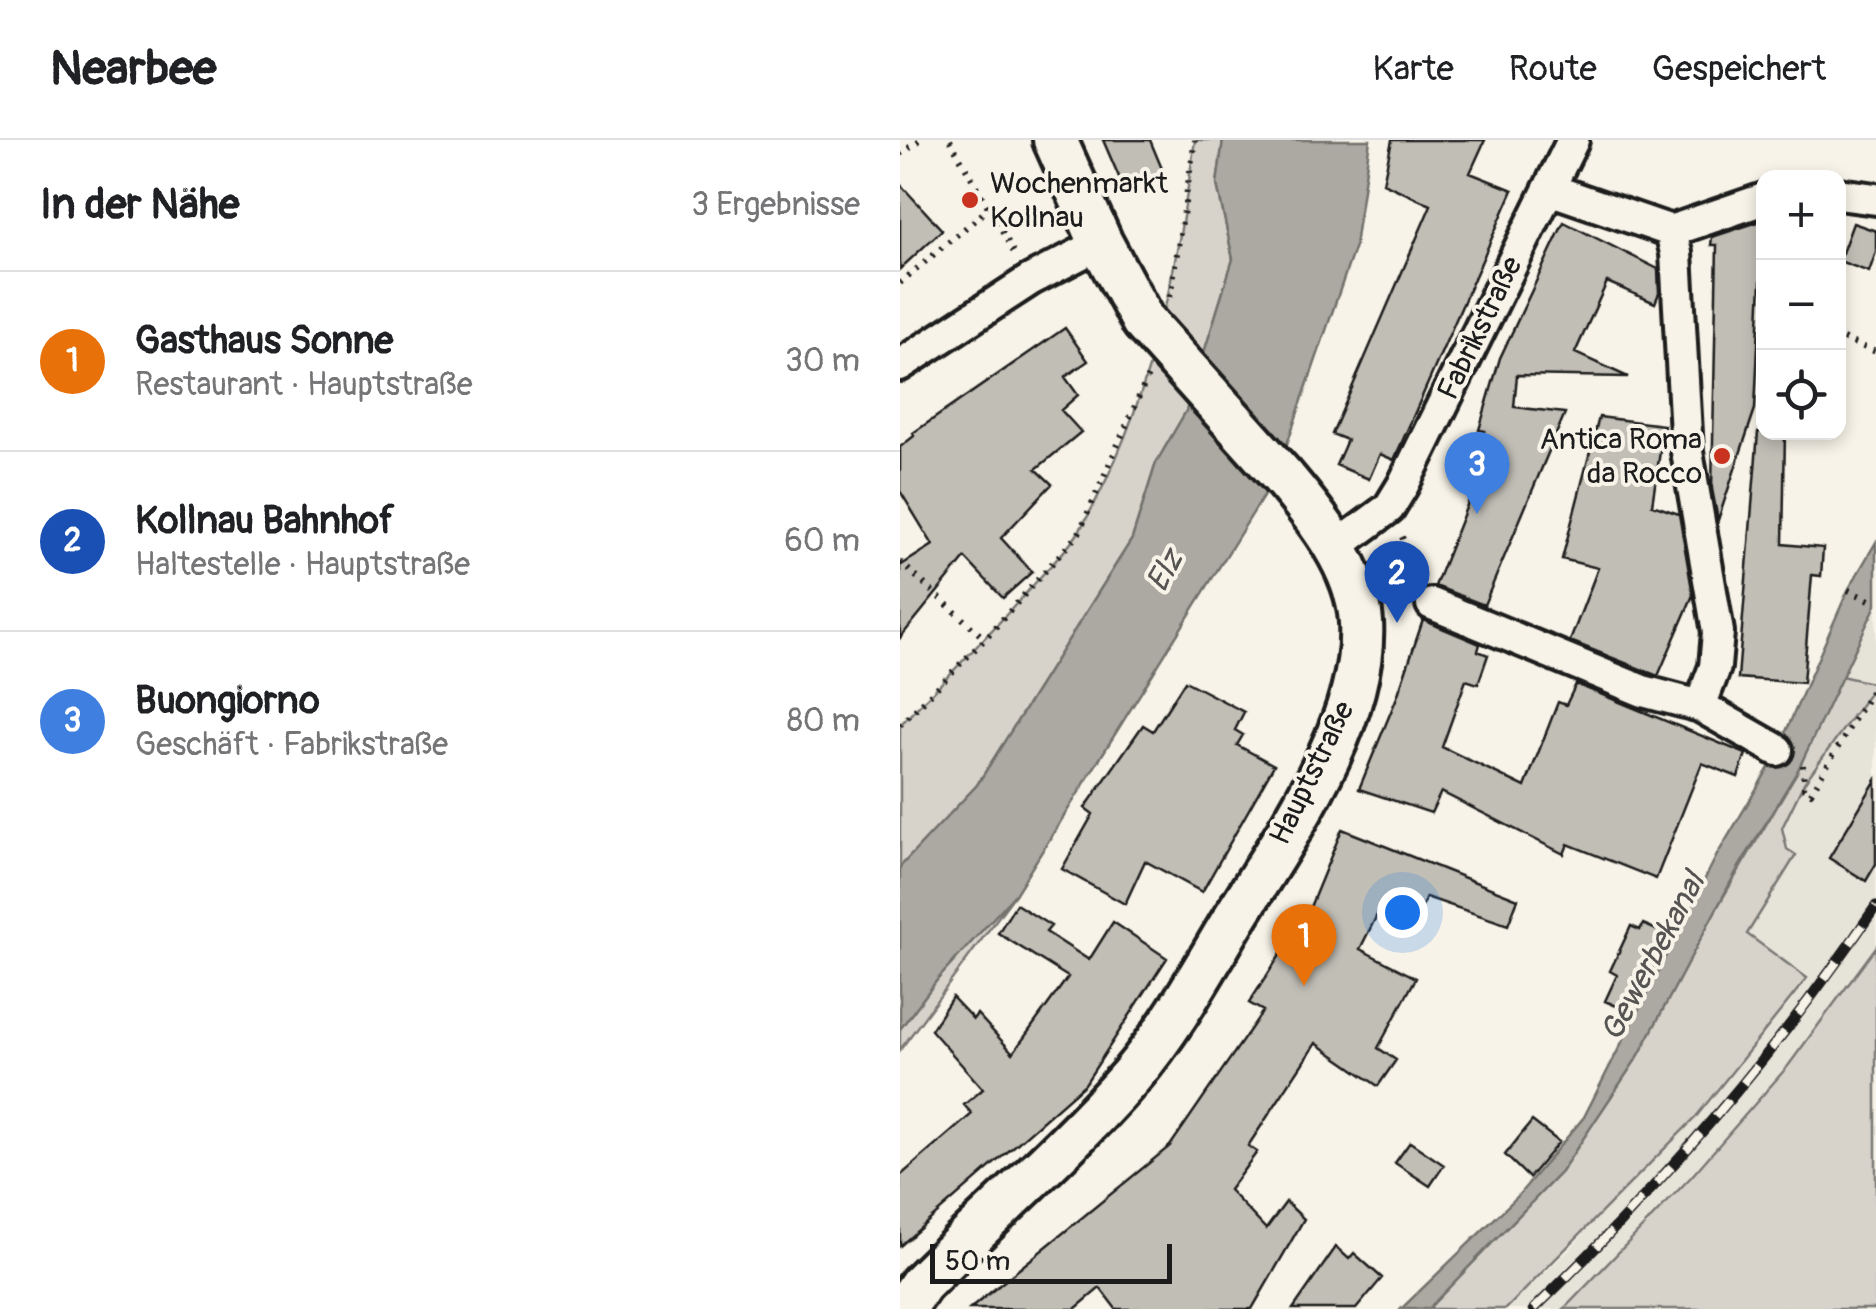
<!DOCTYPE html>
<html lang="de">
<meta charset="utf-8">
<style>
body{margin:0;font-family:Pangolin,sans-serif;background:#f2f2f2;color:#202124}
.controls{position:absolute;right:30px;top:30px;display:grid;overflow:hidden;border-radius:20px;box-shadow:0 5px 15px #0003}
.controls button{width:90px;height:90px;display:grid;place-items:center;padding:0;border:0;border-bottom:2px solid #e0e0e0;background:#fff;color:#202124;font:50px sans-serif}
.scale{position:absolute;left:30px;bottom:25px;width:242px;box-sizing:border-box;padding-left:10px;border:5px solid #1c1c1c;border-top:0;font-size:28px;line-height:35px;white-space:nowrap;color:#1c1c1c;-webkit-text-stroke:8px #f7f3e8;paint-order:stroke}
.you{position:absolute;left:502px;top:772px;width:35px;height:35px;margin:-25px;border:8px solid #fff;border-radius:50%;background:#1a73e8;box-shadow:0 0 0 15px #1a73e833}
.badge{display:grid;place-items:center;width:65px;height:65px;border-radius:50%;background:#c8321e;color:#fff;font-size:32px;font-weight:700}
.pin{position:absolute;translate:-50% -82px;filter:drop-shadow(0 2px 5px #0008)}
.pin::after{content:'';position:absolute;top:52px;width:35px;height:30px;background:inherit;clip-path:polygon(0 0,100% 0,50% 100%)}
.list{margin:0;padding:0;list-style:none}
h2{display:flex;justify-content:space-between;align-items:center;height:130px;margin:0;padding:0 40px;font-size:42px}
h2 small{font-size:32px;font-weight:400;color:#757577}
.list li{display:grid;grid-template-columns:65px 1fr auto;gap:30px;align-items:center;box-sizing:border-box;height:180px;padding:0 40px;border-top:2px solid #e0e0e0}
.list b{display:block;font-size:38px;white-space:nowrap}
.list p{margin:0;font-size:32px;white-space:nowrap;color:#757577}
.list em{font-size:32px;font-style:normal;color:#757577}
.icon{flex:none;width:55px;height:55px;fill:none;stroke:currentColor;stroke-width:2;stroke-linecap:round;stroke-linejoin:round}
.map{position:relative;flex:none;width:976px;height:1169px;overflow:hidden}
header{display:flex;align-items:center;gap:60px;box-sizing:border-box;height:140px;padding:0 50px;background:#fff;border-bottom:2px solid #e0e0e0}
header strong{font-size:48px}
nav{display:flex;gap:55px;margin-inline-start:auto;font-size:35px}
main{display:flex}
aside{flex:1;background:#fff}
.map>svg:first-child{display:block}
.built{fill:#e6e3d9}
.green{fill:#d7d3cb;stroke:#7a7874;stroke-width:2.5}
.water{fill:#aca9a2;stroke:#72716c;stroke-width:2.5}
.building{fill:#c0beb5;stroke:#1c1c1c;stroke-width:2.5}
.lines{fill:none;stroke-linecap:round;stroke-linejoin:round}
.street-casing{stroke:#1c1c1c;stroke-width:38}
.secondary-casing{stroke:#1c1c1c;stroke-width:50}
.path{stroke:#1c1c1c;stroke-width:6;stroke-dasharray:2.5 8;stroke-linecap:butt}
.street{stroke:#f7f3e8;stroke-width:30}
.secondary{stroke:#f7f3e8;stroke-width:42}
.rail-casing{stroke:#1c1c1c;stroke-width:11}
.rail{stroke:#f7f3e8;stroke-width:8;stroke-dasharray:22;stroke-linecap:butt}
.secondary-bridge-casing{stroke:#1c1c1c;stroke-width:50;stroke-linecap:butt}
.secondary-bridge{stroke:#f7f3e8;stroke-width:42}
.poi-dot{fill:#c8321e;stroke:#f7f3e8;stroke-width:4}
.labels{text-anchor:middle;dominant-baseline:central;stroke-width:8;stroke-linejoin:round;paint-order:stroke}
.poi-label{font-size:30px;fill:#1c1c1c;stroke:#f7f3e8;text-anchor:start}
.street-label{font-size:30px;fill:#1c1c1c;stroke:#f7f3e8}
.water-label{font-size:32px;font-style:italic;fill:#565452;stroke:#f7f3e8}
</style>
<header>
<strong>Nearbee</strong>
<nav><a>Karte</a><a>Route</a><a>Gespeichert</a></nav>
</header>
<main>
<aside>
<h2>In der Nähe<small>3 Ergebnisse</small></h2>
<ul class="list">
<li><span class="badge" style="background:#e8710a">1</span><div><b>Gasthaus Sonne</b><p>Restaurant · Hauptstraße</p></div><em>30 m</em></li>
<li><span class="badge" style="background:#1a4fb4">2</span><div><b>Kollnau Bahnhof</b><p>Haltestelle · Hauptstraße</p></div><em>60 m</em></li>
<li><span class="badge" style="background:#3f7fe0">3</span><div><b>Buongiorno</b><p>Geschäft · Fabrikstraße</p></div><em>80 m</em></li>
</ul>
</aside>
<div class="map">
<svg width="976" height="1169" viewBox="0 0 976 1169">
<rect width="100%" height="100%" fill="#f7f3e8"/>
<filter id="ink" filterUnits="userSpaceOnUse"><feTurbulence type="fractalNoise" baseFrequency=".01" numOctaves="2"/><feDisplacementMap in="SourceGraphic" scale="20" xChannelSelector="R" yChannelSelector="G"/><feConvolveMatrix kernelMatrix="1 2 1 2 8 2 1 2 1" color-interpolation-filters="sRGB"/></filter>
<g filter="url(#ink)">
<!-- built -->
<path class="built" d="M976,465v342l-88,119 -97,111 -121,127 -6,5h-58l63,-59 237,-272 -59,-44 48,-79 -12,-16 -1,-11 22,-45 71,-99 -34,-8z"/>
<!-- green -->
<path class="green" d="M295,0h28l-6,44 16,75 -47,152 -30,52 -24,76 -155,246 -77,82v-142c47,-47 92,-94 136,-143 14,-17 33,-33 44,-52 70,-121 96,-254 115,-390z
M941,536l35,8 -72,99 -22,45 5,21 9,6 -49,79 60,44 -112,140 -189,191h-78l133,-137 236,-400z
M116,753l-116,157v-21l37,-49z
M976,807v362h-312l127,-132 97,-111z"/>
<!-- water -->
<path class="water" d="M323,0h147l-15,106 -79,230 -260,417 -79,87 -37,49v-162l77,-82 155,-246 24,-76 30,-52 47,-152 -16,-75z
M976,402v63l-79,167 -61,100 -97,183 -78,117 -133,137h-27l116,-112 67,-80 133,-262 56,-94 75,-171z"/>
<!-- building -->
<path class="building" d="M203,0h47l15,36 -39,17z
M492,0h93l-15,33 43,17 -119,270 -14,-6 -11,25 -33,-14 11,-25 -15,-6 99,-229 -48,-22z
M0,44l42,46 -42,39z
M864,80l-9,189 -37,111 -6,-31 5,-244h-6l1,-8z
M664,82l94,47 1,24 -4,10 -48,-21 -32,71 53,24 -111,-2 -3,32 51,6 -81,192 -49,-19 40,-101 -9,-3 19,-51 -6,-1 21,-72z
M953,83l23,8v21l-7,20 -30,-11z
M165,188l23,33 -23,16 13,18 -17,15 20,22 -45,37 16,15 -51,54 31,34 -29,26 -38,-40 -65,80v-72l33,-21 -33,-54v-44l14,-11 -1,-3z
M699,277l65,8 -12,80 27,9 14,81 -35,81 -88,-35 28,-73 -36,-9z
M858,292h27l-2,112 40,4 -2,28 -9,-1 -9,108 -65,-5z
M523,480l57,24 -2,7 10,4 -10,29 -12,-4 -24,67 83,40 33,-85 8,3 10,-21 170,70 -8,23 -36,-14 -46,116 -88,-35 -4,10 -123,-62 -10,21 -72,-24 38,-92z
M285,541l59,31 -9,18 8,5 -6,10 37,20 -72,127 -57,-31 -20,43 -63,-35 31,-55 -8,-6 58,-83 10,6z
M976,640v84l-10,17 -37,-23z
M442,689l176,70 -10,26 -82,-28 -9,23 -35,-15 -22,44 56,29 -38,70 18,12 -18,26 -62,-43 -68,103 9,6 -28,38 37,39 20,-27 18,17 -52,90h-136l-16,-21 -25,21h-105l200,-163 93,-135 -14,-8 59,-91z
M116,764l35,22 -5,6 43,28 24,-38 54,36 -82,126 -185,162v-70l72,-62 -8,-9 19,-16 -52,-59 21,-33 21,22 4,-5 36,39 55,-76 -70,-44z
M743,784l25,11 -35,78 -28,-12 12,-26 -7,-4 21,-45 9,4z
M632,981l27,21 -30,36 -24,-23z
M510,1002l34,23 -14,21 -35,-23z
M436,1107l13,12 5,-6 28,25 -26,31h-63z"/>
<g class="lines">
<!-- street casing -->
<g class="street-casing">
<path id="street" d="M649,49l122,42 93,-32
M938,54l38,5
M771,91l5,22 11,199 31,180 -3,35 -15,39
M0,225l130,-85 71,-37
M435,408l54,-40 14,-23 170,-345
M532,464l211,87 57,15 77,44"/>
</g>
<!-- secondary casing -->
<g class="secondary-casing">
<path id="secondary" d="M155,0l46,103 42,78
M4,1169l17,-25c69,-69 145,-134 210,-208 39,-46 69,-100 100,-152 51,-84 136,-200 130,-302 -4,-55 -44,-105 -78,-145"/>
</g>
<!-- path -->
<path class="path" d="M50,0l66,116
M0,14l20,-14
M0,143l89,-75
M270,157l25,-157
M943,199l33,13
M502,397l19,43
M0,422l85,77
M948,450l28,13
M0,585l85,-86 94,-106 69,-157
M903,625l1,23 7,5 65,-110"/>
<!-- street -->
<use href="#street" class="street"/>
<!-- secondary -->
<use href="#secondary" class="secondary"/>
<!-- rail casing -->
<g class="rail-casing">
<path id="rail" d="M634,1169c127,-123 243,-257 342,-403"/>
</g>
<!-- rail -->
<use href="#rail" class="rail"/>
<!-- secondary-bridge casing -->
<g class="secondary-bridge-casing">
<path id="secondary-bridge" d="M243,181l140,156"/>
</g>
<!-- secondary-bridge -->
<use href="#secondary-bridge" class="secondary-bridge"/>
</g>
</g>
<!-- markers -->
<g class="poi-dot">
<circle cx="70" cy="60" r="10"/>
<circle cx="822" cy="316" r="10"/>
</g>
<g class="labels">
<!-- poi labels -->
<g class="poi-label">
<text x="90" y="43">Wochenmarkt<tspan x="90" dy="34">Kollnau</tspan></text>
<text x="802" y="299" text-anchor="end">Antica Roma<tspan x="802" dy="34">da Rocco</tspan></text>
</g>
<!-- street labels -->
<g class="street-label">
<text transform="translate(580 188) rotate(-64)">Fabrikstraße</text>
<text transform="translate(412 633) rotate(-64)">Hauptstraße</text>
</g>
<!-- water labels -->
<g class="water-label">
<text transform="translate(265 431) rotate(-61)">Elz</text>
<text transform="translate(753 817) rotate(-62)">Gewerbekanal</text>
</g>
</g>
</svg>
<div class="controls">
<button>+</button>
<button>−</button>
<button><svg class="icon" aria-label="locate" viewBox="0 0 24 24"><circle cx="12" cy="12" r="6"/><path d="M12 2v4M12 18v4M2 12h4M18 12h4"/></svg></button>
</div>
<div class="scale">50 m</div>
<div class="you"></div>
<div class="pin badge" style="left:404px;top:846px;background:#e8710a">1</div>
<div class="pin badge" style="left:497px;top:483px;background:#1a4fb4">2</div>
<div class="pin badge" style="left:577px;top:374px;background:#3f7fe0">3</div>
</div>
</main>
